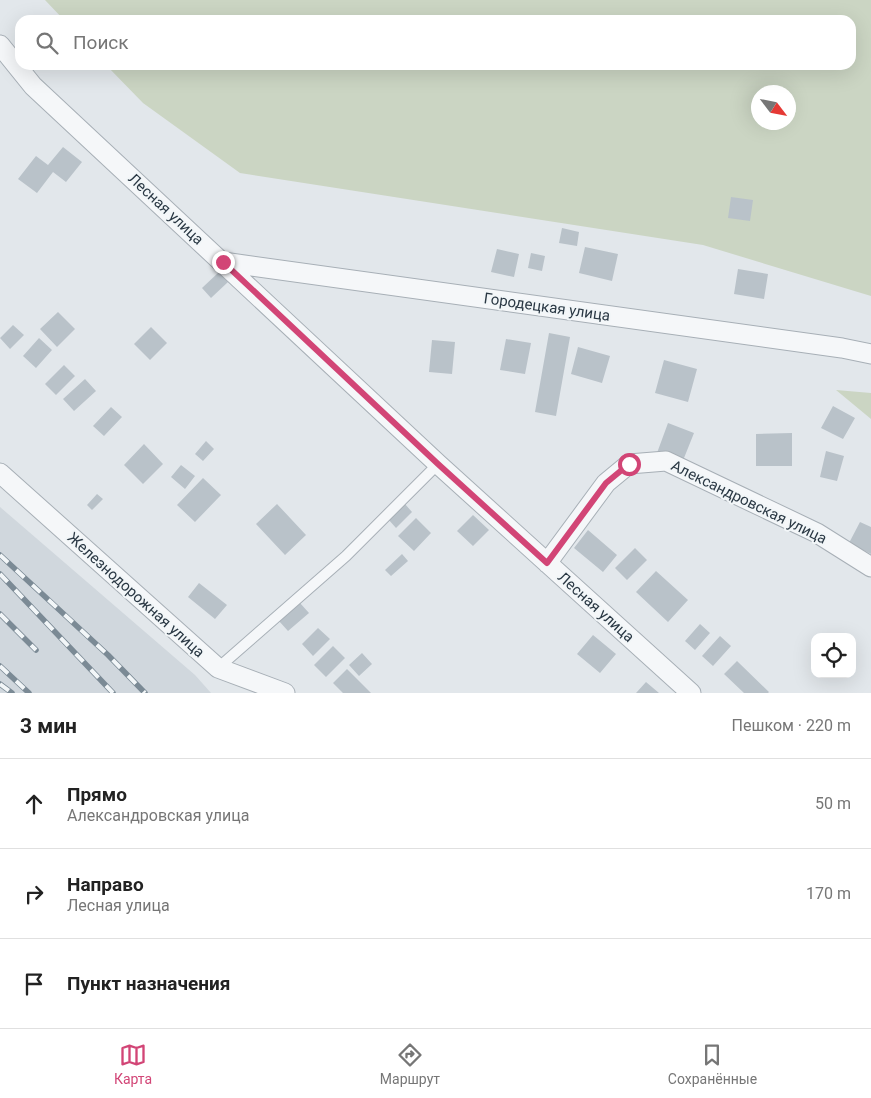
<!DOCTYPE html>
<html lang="ru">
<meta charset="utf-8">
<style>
body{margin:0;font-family:Roboto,sans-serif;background:#f6f6f6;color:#222}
.controls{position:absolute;right:15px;bottom:15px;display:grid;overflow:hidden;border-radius:10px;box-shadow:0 5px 20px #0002}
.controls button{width:45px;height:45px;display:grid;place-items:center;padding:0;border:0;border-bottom:1px solid #e0e0e0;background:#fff;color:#222;font:25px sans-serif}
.compass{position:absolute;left:751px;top:85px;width:45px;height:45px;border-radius:50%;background:#fff;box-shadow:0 5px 20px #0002;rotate:122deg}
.stop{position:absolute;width:15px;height:15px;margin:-11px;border:4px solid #d24576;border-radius:50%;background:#fff}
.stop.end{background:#d24576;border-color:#fff;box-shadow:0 1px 5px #0008}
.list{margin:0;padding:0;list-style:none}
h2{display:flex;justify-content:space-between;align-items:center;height:65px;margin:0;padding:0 20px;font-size:21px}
h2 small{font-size:16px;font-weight:400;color:#767676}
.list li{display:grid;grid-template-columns:32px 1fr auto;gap:15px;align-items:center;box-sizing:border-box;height:90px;padding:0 20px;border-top:1px solid #e0e0e0}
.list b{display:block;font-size:19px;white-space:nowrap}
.list p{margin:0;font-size:16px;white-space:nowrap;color:#767676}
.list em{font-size:16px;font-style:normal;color:#767676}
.icon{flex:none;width:28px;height:28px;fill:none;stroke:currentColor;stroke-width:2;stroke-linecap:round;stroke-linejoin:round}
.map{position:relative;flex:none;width:871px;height:693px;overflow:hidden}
.search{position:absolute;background:#fff;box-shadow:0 5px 20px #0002;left:15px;right:15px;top:15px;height:55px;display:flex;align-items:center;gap:12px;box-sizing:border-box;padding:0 18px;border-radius:15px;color:#767676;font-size:19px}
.sheet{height:335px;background:#fff}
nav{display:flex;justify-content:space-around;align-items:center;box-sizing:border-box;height:70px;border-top:1px solid #e0e0e0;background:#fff;font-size:14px;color:#767676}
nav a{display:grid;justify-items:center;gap:2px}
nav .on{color:#d24576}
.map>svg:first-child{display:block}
.built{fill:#d0d7dd}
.green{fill:#cbd5c3;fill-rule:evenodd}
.building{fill:#b9c2c9}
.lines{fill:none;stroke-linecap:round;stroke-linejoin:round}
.lane-casing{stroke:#a7afb6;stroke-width:12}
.street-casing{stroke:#a7afb6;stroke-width:21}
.lane{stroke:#f5f7f9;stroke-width:10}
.street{stroke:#f5f7f9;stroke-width:19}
.rail-casing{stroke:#7b8a95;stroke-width:5.5}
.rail{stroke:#f2f6f8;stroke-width:4;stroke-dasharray:11;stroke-linecap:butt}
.route{stroke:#d24576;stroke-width:6}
.labels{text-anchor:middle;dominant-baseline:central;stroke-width:4;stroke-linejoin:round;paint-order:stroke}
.street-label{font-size:15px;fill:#2a3844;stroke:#f2f6f8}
</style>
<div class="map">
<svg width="871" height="693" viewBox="0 0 871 693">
<rect width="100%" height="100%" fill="#e2e7eb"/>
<!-- built -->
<path class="built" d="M0,507l195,168 16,18h-211z"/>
<!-- green -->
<path class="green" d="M45,0h826v296l-168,-51 -463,-72 -97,-70 -37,-38h745v-45h-787zM758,92h30v30h-30z
M836,390l35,3v26z"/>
<!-- building -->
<path class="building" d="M63,147l19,15 -16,20 -13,-10 -16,21 -19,-14 18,-23 12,9z
M731,197l22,3 -3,21 -22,-3z
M562,228l17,4 -2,14 -18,-3z
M585,247l33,7 -6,27 -33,-8z
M497,249l22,5 -5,23 -23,-5z
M531,253l14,3 -3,15 -14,-3z
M738,269l30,5 -4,25 -30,-5z
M219,272l9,10 -17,16 -9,-10z
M58,312l17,17 -18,18 -17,-18z
M13,325l11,10 -14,14 -10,-11z
M151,327l16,16 -17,17 -16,-16z
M549,333l21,4 -14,79 -21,-4z
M39,338l13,12 -16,18 -13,-12z
M506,339l25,4 -6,31 -25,-4z
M432,340l23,2 -3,32 -23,-2z
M578,347l32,9 -8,27 -31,-9z
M664,360l33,9 -9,33 -33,-9z
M64,365l11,11 -19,19 -11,-11z
M85,379l11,12 -22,20 -11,-12z
M833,406l22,12 -12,21 -22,-11z
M111,407l11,10 -18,19 -11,-10z
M668,423l26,10 -12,30 -25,-10z
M792,433v33h-36v-32z
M206,441l8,8 -11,12 -8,-7z
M144,444l19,20 -20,20 -19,-19z
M826,451l18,5 -7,25 -17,-4z
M181,465l14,11 -10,13 -14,-12z
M203,478l18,17 -26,27 -18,-17z
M97,494l6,5 -11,11 -5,-5z
M277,504l29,31 -21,20 -29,-31z
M405,504l7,8 -16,16 -8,-9z
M473,515l16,15 -16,16 -16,-15z
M416,518l15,15 -17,18 -16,-15z
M860,522l11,5v27l-22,-11z
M588,530l29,25 -14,17 -29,-24z
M635,548l12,12 -20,20 -12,-12z
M402,554l6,7 -17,15 -6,-6z
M656,571l32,29 -20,22 -32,-30z
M199,583l28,22 -12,14 -27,-22z
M300,603l9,10 -21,18 -9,-10z
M700,624l10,9 -15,17 -10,-9z
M318,628l12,11 -17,17 -11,-12z
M593,635l23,19 -16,19 -23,-19z
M720,636l11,10 -18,20 -11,-10z
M333,646l12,12 -19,19 -12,-12z
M362,653l10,11 -13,12 -10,-11z
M737,661l32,31 -1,1h-24l-20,-19z
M347,669l24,24h-28l-10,-10z
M646,682l13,11h-23z"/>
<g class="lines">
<!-- lane casing -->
<g class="lane-casing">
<path id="lane" d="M218,668l128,-112 92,-92"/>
</g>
<!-- street casing -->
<g class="street-casing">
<path id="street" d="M0,45l33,41 405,378 253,229
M223,262l619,86 29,6
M0,473l218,195 67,25
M547,563l59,-80 23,-19 37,-3 151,72 54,34"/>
</g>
<!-- lane -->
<use href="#lane" class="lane"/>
<!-- street -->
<use href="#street" class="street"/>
<!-- rail casing -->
<g class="rail-casing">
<path id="rail" d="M0,555l108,100 37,38
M0,574l113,119
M0,614l36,36
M0,666l29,27
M0,684l12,9"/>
</g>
<!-- rail -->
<use href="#rail" class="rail"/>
</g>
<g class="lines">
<!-- route -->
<path class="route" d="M223,262l215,202 109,99 59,-80 23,-19"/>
</g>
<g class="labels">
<!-- street labels -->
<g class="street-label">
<text transform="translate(166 209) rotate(43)">Лесная улица</text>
<text transform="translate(547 307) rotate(8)">Городецкая улица</text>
<text transform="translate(749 502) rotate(26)">Александровская улица</text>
<text transform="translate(136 595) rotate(42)">Железнодорожная улица</text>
<text transform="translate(596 607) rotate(42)">Лесная улица</text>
</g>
</g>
</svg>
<div class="controls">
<button><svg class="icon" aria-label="locate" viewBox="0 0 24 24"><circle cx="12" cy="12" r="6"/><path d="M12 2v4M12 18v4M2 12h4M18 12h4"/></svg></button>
</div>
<svg class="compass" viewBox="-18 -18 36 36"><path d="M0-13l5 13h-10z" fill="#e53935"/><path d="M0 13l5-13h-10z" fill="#767676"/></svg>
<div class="stop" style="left:629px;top:464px"></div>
<div class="stop end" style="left:223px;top:262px"></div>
<div class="search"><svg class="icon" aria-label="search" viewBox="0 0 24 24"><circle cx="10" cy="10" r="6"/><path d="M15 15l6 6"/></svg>Поиск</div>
</div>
<section class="sheet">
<h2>3 мин<small>Пешком · 220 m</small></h2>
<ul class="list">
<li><svg class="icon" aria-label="ahead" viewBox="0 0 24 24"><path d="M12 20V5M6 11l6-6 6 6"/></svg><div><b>Прямо</b><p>Александровская улица</p></div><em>50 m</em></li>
<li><svg class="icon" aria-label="right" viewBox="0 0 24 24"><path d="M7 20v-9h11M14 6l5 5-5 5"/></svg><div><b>Направо</b><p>Лесная улица</p></div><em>170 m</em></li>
<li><svg class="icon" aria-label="arrive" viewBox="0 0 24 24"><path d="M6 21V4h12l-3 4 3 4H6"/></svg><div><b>Пункт назначения</b></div></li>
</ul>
</section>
<nav>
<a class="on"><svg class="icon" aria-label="map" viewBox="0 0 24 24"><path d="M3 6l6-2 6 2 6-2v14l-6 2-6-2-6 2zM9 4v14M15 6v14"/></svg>Карта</a>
<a><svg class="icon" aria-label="directions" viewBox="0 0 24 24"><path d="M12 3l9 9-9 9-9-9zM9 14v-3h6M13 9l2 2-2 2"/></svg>Маршрут</a>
<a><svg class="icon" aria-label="saved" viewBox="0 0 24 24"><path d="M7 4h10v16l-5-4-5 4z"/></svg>Сохранённые</a>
</nav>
